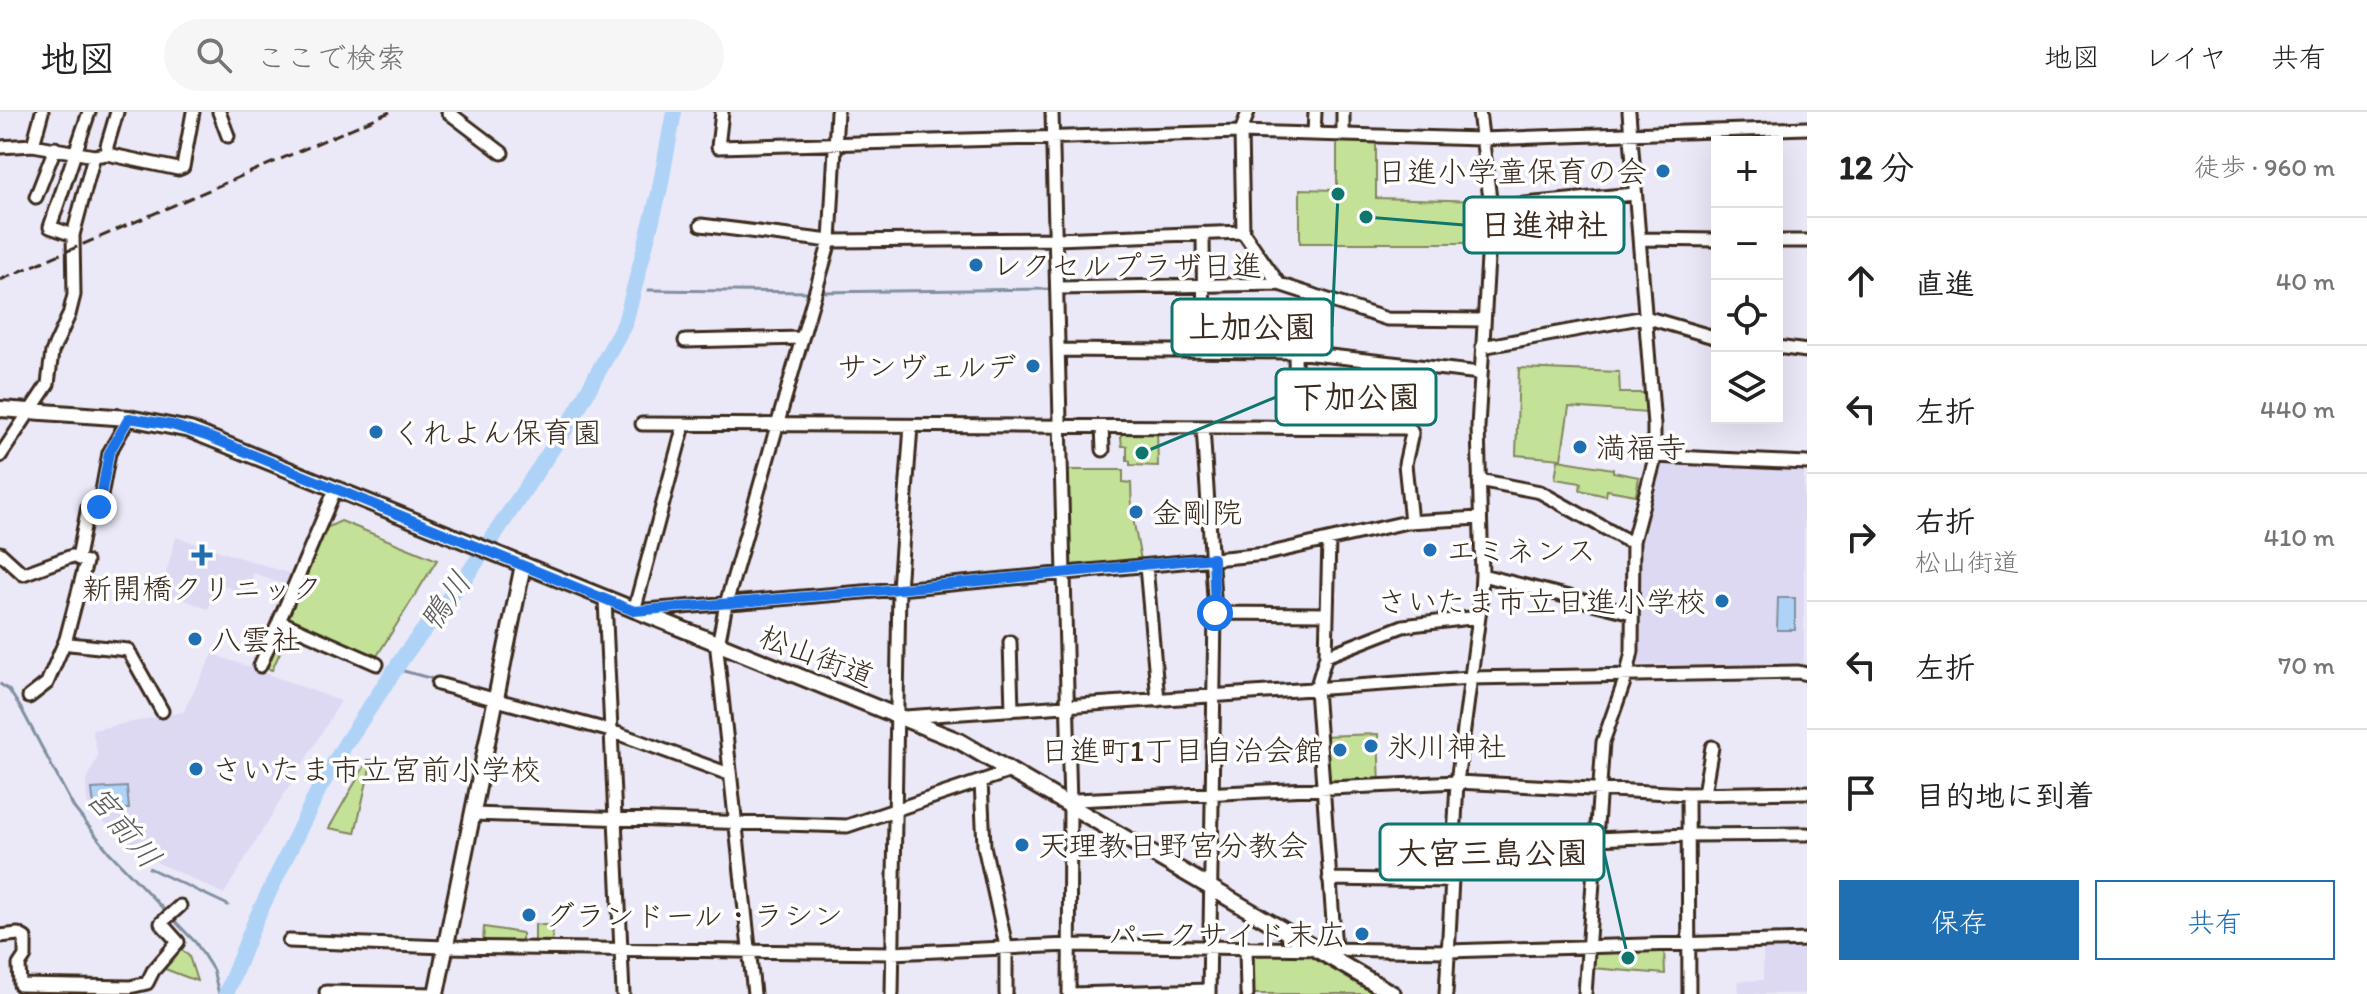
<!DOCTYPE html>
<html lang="ja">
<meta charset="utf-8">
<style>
body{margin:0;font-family:Itim,"Klee One",sans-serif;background:#f6f6f6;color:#222}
.controls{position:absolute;right:24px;top:24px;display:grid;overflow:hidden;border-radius:0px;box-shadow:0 8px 32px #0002}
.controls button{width:72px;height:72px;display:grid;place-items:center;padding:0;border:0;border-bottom:2px solid #e0e0e0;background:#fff;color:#222;font:40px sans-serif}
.stop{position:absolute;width:24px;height:24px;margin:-18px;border:6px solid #1a73e8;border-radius:50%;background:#fff}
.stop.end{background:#1a73e8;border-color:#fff;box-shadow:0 2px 8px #0008}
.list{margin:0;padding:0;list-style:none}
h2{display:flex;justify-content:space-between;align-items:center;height:104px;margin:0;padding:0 32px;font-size:34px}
h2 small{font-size:26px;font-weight:400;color:#767676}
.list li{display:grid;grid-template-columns:52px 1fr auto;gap:24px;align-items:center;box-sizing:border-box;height:128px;padding:0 32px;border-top:2px solid #e0e0e0}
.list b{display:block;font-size:30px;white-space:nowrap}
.list p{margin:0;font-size:26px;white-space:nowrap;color:#767676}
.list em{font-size:26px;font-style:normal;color:#767676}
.actions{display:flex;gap:16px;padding:24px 32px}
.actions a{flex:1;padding:18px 0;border:2px solid #1f6fb2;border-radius:0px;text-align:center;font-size:28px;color:#1f6fb2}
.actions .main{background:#1f6fb2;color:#fff}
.icon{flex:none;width:44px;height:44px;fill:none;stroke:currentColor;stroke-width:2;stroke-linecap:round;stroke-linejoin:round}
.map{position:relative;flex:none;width:1807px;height:882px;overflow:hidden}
header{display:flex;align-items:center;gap:48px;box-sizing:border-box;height:112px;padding:0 40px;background:#fff;border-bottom:2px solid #e0e0e0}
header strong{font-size:38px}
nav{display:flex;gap:44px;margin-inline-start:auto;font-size:28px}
.search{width:560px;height:72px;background:#f6f6f6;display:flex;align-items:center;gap:20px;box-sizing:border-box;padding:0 28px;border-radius:44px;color:#767676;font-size:30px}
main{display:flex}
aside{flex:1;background:#fff}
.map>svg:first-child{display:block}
.built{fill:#ddd9f3}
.green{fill:#c4e198;stroke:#80865b;stroke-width:2}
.water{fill:#afd3f7;stroke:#818fa0;stroke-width:2}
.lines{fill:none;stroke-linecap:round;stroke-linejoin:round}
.stream{stroke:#818fa0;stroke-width:3}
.river{stroke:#afd3f7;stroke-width:16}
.street-casing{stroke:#3b2a1e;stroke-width:17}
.secondary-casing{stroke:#3b2a1e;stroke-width:20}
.street{stroke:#fff;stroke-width:11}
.secondary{stroke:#fff;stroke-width:14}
.rail{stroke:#3b2a1e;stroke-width:3;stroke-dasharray:12 6;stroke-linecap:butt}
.route{stroke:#1a73e8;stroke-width:10}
.poi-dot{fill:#1f6fb2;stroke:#fff;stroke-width:3}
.labels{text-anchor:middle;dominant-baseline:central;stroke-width:7;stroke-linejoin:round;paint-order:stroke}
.poi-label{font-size:30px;fill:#3b2a1e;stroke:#fff;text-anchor:start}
.street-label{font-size:30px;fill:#3b2a1e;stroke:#fff}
.water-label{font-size:32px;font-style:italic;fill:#5e5d5f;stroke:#fff}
.leader{fill:none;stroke:#0f766e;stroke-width:3}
.callout-dot{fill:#0f766e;stroke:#fff;stroke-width:3}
.callout{fill:#fff;stroke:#0f766e;stroke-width:3}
.callout-label{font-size:32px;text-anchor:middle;font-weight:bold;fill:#3b2a1e}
</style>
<header>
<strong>地図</strong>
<div class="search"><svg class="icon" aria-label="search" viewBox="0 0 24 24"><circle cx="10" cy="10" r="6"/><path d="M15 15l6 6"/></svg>ここで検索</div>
<nav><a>地図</a><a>レイヤ</a><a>共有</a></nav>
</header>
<main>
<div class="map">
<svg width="1807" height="882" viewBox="0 0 1807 882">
<rect width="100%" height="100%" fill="#ebe9f8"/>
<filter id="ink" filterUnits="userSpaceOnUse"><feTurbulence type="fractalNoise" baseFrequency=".0125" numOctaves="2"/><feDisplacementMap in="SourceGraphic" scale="16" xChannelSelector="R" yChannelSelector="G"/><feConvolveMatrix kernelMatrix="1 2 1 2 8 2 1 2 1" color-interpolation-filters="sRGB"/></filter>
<g filter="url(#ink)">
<!-- built -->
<path class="built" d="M1662,347l140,7 2,2v196l-167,1 4,-16v-111z
M176,425l119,38 -5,13 -36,-15 -8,22 -28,-12 -10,26 -47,-18z
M213,542l128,47 -117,193 -72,-34 -36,-25 -29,-32 -1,-21 12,-26 -6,-26 91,-18z
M1807,830v52h-68l-1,-13 25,-1v-36z"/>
<!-- green -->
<path class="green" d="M1337,27h39v59l107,3 -1,42h-182v-54l37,1z
M1519,256l100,4 1,21h26l1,20 -78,-6 -8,52 -45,-4z
M1120,317h37l1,37 -28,-1v-4l-3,-1v-14h-5z
M1558,348l55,9v3l26,5 -3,18 -29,-5 -1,6 -26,-6 1,-7 -26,-4z
M1067,358h56v12l8,1 1,30 9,47 -71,5z
M341,409l96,39 -62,99 -89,-39 40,-92z
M277,526l9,1 -14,31 -7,-2z
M1378,622l2,51 -57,2 -3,-51z
M368,648h4l-17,73 -26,-5z
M535,812l18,2 -1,16 -17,1z
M484,815l38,6v10l-39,-1z
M177,834l12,10 8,25 -40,-15z
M1664,835l1,27 -73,-6v-20z
M1255,842h60l67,40h-131l-1,-37z"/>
<!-- water -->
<path class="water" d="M1778,486h17v32h-18z
M127,675l2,22 -35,-1 -2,-19z"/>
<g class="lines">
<!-- stream -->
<path class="stream" d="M648,178l162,2
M818,180l236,-3
M396,557l41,11
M0,572l9,6 13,20 52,98 35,44 87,91 17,27 6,24
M615,615l19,7
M149,756l79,37"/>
<!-- river -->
<path class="river" d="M226,882l30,-75 63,-130 27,-46 60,-90 64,-82 104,-155 51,-93 34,-130 15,-81"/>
<!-- street casing -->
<g class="street-casing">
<path id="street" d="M219,0l9,24
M448,0l54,41
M722,0l-4,35 523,-15 240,7 326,-11
M1052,0l18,693 -1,189
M1248,0l-7,20 2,100 36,52
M1314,22l1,-22
M1343,23v-23
M33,33l9,-33
M0,35l33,-2 61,11 13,-2 71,15 5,-2 10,-55
M107,42v-8l10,-34
M36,85l19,-49
M1491,95l144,-13
M701,113l129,16 226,-2 187,-7
M1203,121l1,118
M73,123l-23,-8 39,-115
M1639,127l78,1
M1777,129h30
M1058,176l221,-4 108,35 97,1
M685,229l116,-3
M1482,235l163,-30 72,21
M1777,235l30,4
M1059,238l236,2 185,21
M1295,240l1,75
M642,312l763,4 5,1 2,4 -7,31 6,58
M684,313l-50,186 265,-22 367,-35 141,-32 73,-4
M1102,315l1,23
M1203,315l12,186 -6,381
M0,344l48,-72 4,-32 17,-37 5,-20 -1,-60 21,-79
M1654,344l153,7
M1479,368l61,12 86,48 7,1
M1329,428l-3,116 -10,33 19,260
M0,441l23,21 49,-18 14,6 -20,77 -19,44 -18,14
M78,445l10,-50h11l10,-54 20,-35
M1146,454l12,134
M1482,463l150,38
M605,487l18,395
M1215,501l112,1
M279,509l98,43
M66,527v3l4,2 58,6 34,61
M1010,530l2,68
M1326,544l77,-30 76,-9
M260,554l75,-176
M438,572l173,47 118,43
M905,605l565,-39 328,-6 9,2
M981,669l3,65 22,100v48
M1704,681l8,-46
M1688,682l1,200
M1070,693l6,-5 381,-18 231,12 119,-2
M472,702l375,12 164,-55
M1454,733l234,-10 119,-1
M1329,767l123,2
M0,824l18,-2 7,4v18l-6,9 1,20 110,2 17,-4 6,-12 25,-29 -17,-19 19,-17
M289,829l156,6 446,6 179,-8 379,6 358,-11
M1246,835l1,47
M326,880l110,2
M754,882l-37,-344 9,-46 104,-363 7,-129
M892,882l7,-405 12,-163
M1072,882l137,-4
M1446,882l11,-212 23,-173 2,-34 -4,-148 13,-220 -12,-95
M1585,882l18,-252 24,-68 5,-23 1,-110 21,-79v-37l-25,-313"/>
</g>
<!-- secondary casing -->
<g class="secondary-casing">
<path id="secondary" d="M0,297l129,9 61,12 769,311 434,253
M436,882l87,-429"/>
</g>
<!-- street -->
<use href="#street" class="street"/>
<!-- secondary -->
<use href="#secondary" class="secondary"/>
<!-- rail -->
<path class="rail" d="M0,168l390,-168"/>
</g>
</g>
<g class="lines" filter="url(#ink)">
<!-- route -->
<path class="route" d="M99,395l10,-54 20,-35 43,7 37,12 425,174 265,-22 314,-31 2,55"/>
</g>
<!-- markers -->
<g class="poi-dot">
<circle cx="1663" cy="59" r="8"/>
<circle cx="976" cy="153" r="8"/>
<circle cx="1033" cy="254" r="8"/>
<circle cx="376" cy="320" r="8"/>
<circle cx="1580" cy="335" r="8"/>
<circle cx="1136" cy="400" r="8"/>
<circle cx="1430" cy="438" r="8"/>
<path d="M198 431h8v8h8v8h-8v8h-8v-8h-8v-8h8z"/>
<circle cx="1722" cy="489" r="8"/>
<circle cx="195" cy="527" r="8"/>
<circle cx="1371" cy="634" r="8"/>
<circle cx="1340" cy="638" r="8"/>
<circle cx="196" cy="657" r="8"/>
<circle cx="1022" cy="733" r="8"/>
<circle cx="529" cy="803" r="8"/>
<circle cx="1362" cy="822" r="8"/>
</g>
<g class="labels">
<!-- poi labels -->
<g class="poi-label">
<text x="1647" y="59" text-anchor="end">日進小学童保育の会</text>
<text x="992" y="153">レクセルプラザ日進</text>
<text x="1017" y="254" text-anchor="end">サンヴェルデ</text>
<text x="392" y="320">くれよん保育園</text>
<text x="1596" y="335">満福寺</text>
<text x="1152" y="400">金剛院</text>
<text x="1446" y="438">エミネンス</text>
<text x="202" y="476" text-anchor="middle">新開橋クリニック</text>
<text x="1706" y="489" text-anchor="end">さいたま市立日進小学校</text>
<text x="211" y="527">八雲社</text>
<text x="1387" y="634">氷川神社</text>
<text x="1324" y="638" text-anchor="end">日進町1丁目自治会館</text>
<text x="212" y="657">さいたま市立宮前小学校</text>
<text x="1038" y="733">天理教日野宮分教会</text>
<text x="545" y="803">グランドール・ラシン</text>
<text x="1346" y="822" text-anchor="end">パークサイド末広</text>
</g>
<!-- street labels -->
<g class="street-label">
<text transform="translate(817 544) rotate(21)">松山街道</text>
</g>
<!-- water labels -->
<g class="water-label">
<text transform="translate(445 489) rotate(-55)">鴨川</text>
<text transform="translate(124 715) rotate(50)">宮前川</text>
</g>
</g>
<!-- callouts -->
<path class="leader" d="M1366 105L1464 113M1338 82L1332 215M1142 341L1276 285M1628 846L1604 740"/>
<g class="callout-dot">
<circle cx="1366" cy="105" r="8"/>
<circle cx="1338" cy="82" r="8"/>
<circle cx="1142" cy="341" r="8"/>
<circle cx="1628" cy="846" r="8"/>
</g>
<g class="callout">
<rect x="1464" y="85" width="160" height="56" rx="8"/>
<rect x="1172" y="187" width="160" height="56" rx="8"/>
<rect x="1276" y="257" width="160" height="56" rx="8"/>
<rect x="1380" y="712" width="224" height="56" rx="8"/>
</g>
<g class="callout-label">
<text x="1544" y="124">日進神社</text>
<text x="1252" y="226">上加公園</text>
<text x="1356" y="296">下加公園</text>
<text x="1492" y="752">大宮三島公園</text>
</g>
</svg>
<div class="controls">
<button>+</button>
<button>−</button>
<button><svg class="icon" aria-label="locate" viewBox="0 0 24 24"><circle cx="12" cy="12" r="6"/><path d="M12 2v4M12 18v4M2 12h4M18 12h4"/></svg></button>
<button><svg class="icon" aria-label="layers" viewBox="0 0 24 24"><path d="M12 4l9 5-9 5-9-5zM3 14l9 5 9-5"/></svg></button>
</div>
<div class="stop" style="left:1215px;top:501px"></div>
<div class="stop end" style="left:99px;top:395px"></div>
</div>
<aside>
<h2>12 分<small>徒歩 · 960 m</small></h2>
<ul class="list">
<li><svg class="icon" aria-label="ahead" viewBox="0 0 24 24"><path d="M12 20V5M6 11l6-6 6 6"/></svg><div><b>直進</b></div><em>40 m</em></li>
<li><svg class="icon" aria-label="left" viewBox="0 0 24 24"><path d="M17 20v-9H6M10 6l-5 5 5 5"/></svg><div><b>左折</b></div><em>440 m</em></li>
<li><svg class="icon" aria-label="right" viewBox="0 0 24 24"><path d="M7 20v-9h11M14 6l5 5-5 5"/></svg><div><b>右折</b><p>松山街道</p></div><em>410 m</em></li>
<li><svg class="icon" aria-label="left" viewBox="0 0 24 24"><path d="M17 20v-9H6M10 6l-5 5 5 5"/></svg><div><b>左折</b></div><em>70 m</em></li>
<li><svg class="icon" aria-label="arrive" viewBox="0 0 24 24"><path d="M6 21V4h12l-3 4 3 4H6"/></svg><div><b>目的地に到着</b></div></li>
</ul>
<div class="actions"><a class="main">保存</a><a>共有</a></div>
</aside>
</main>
